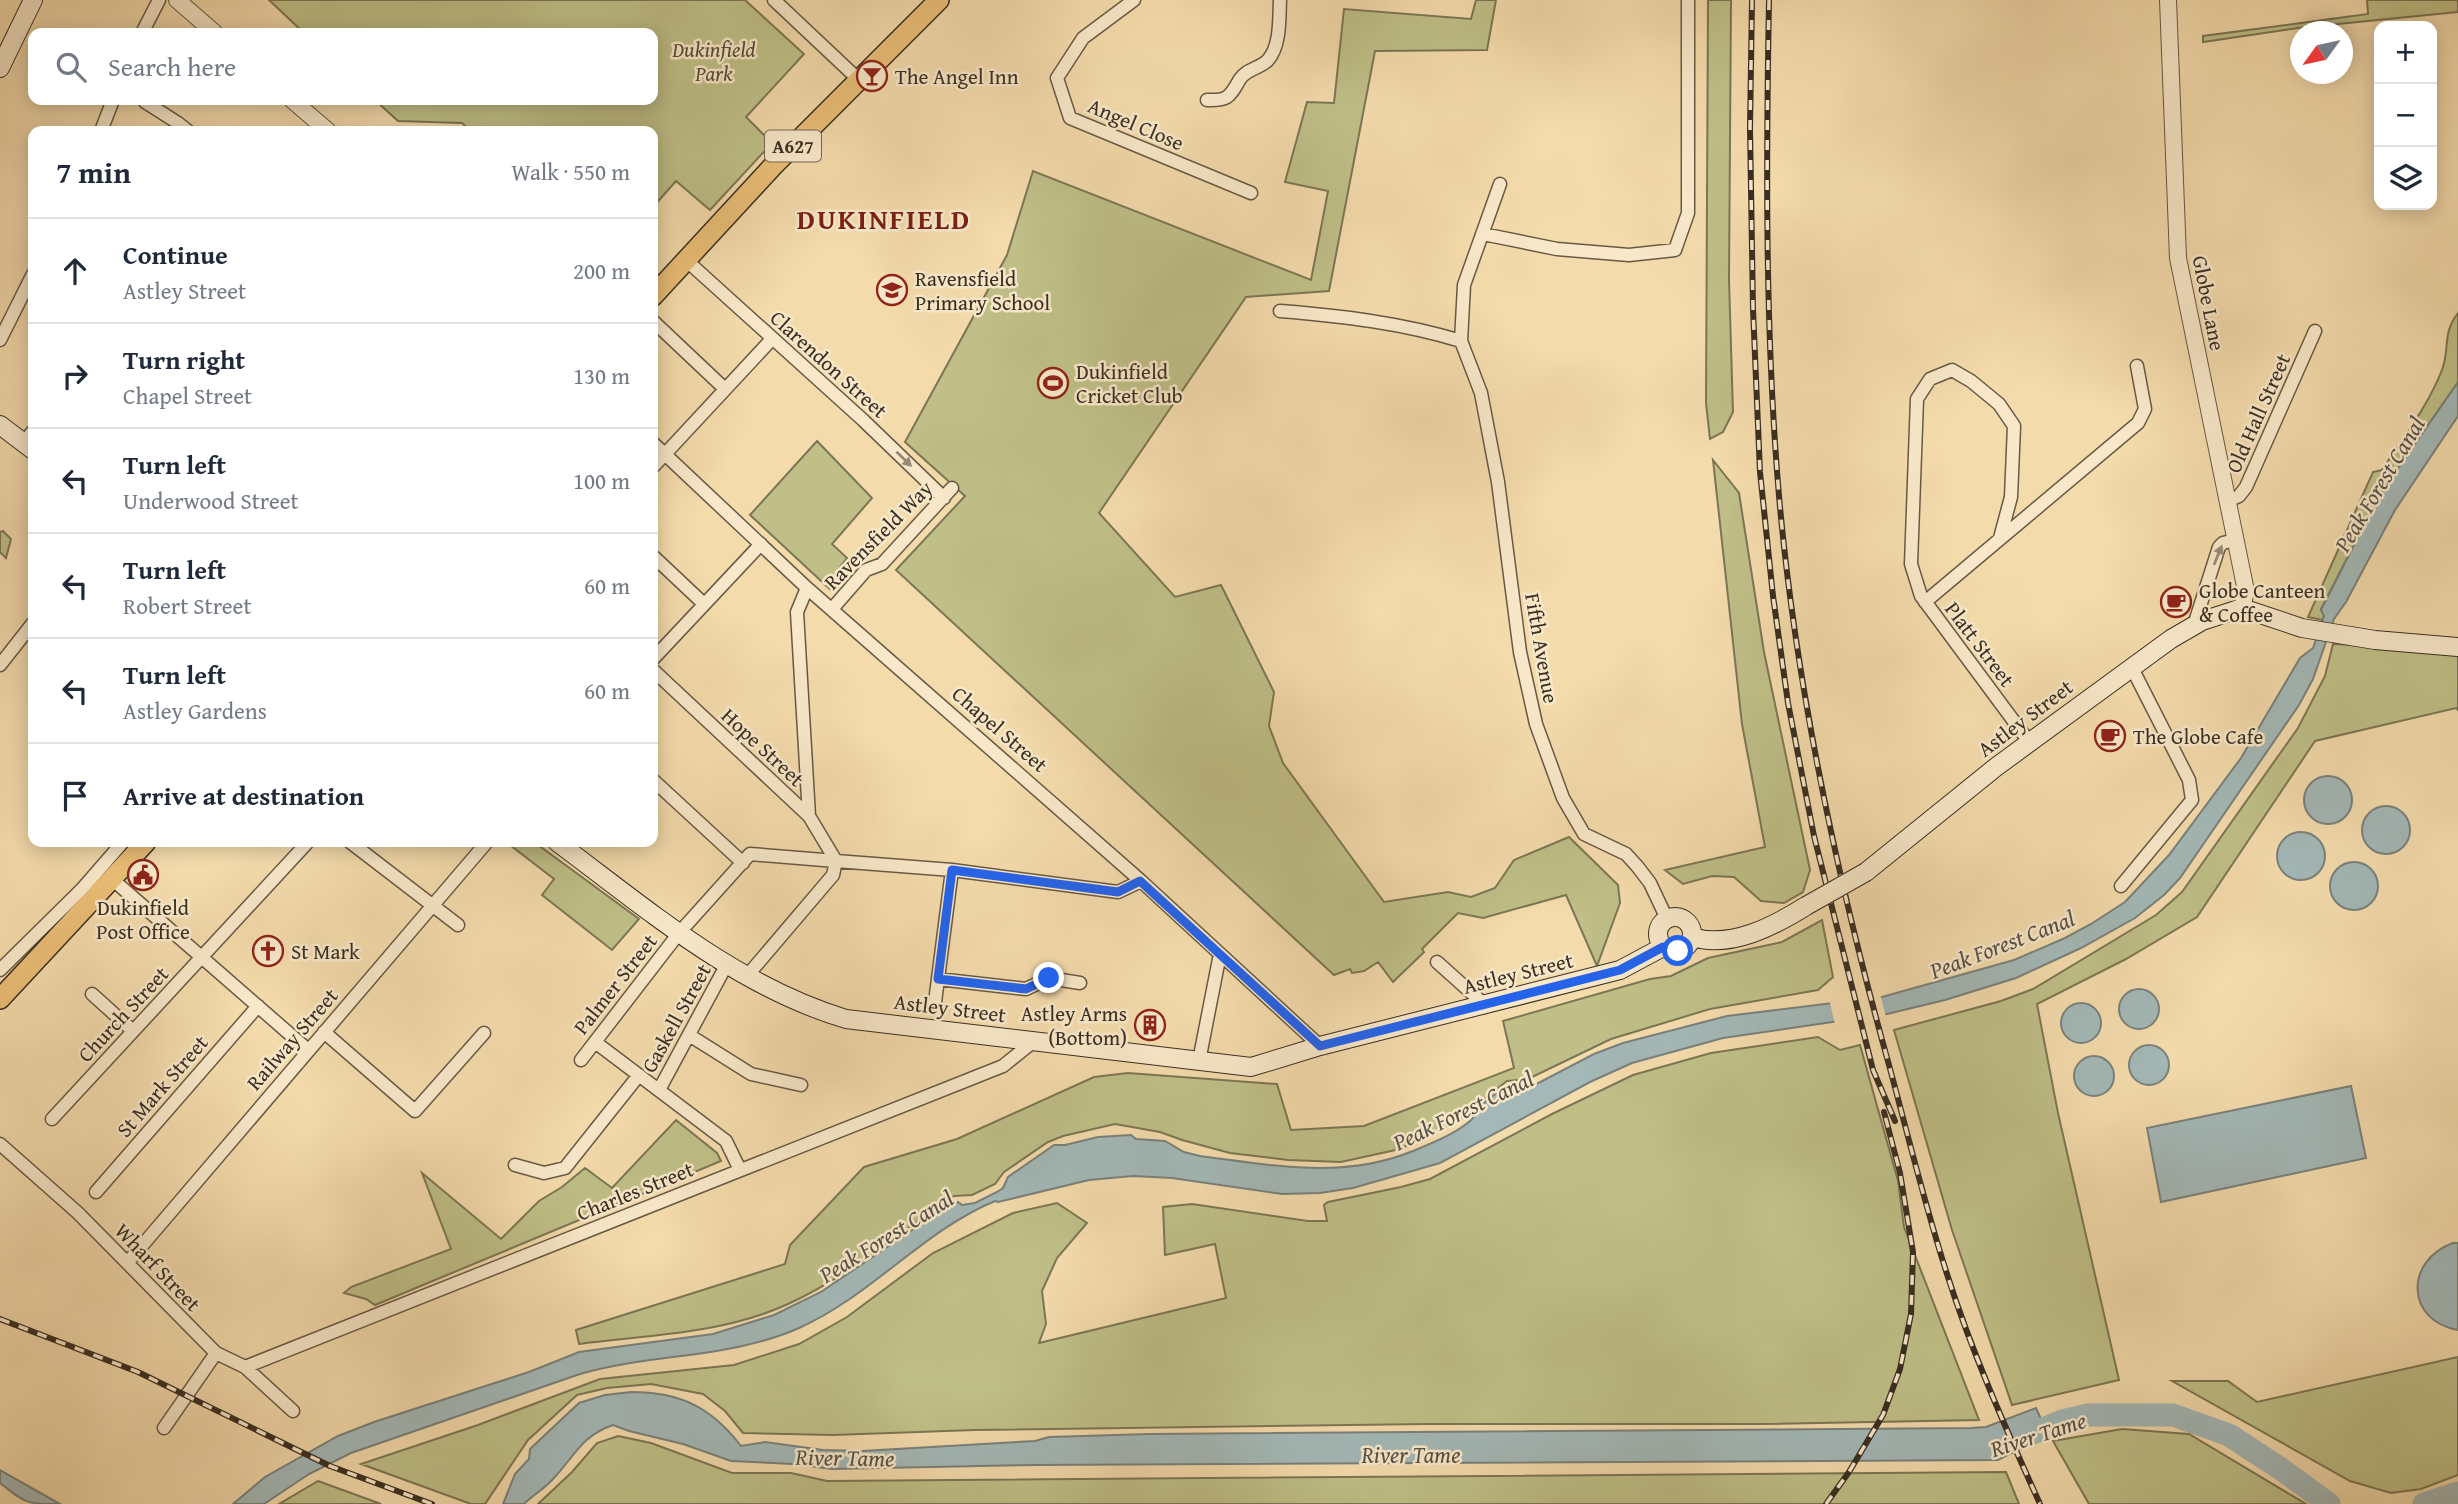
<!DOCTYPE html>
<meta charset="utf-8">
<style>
body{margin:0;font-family:"Gentium Book Plus",serif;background:#f6f6f7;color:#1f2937}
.controls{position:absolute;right:21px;top:21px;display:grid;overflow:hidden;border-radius:14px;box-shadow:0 4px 18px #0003}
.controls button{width:63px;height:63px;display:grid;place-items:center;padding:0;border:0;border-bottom:2px solid #e0e1e3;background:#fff;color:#1f2937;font:35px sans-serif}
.compass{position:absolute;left:2290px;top:21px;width:63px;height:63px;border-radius:50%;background:#fff;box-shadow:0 4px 18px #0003;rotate:237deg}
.stop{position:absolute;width:21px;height:21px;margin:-16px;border:5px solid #2563eb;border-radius:50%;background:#fff}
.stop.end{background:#2563eb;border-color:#fff;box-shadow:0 2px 7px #0008}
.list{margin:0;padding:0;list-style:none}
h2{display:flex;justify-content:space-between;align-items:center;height:91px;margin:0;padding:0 28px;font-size:30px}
h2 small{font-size:23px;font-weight:400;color:#747a83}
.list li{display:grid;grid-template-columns:46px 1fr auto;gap:21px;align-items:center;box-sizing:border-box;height:105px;padding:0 28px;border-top:2px solid #e0e1e3}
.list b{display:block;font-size:26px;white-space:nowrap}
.list p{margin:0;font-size:23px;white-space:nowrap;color:#747a83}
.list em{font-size:23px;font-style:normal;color:#747a83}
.icon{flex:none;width:38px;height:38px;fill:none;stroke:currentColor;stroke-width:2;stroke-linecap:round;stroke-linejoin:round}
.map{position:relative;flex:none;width:2458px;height:1504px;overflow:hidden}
.search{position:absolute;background:#fff;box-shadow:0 4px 18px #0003;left:28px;top:28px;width:630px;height:77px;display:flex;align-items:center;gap:18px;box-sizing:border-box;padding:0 24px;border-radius:14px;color:#747a83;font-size:26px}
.panel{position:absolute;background:#fff;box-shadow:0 4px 18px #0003;left:28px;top:126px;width:630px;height:721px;border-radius:14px}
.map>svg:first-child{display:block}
.green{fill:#bfbf87;stroke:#7c7654;stroke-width:2}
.water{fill:#a3b8b7;stroke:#79817b;stroke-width:2}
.pier{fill:#f4dbac}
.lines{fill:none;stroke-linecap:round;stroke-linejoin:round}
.river{stroke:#a3b8b7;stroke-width:23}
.minor-casing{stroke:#685944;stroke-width:15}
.tertiary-casing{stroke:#685944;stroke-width:18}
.secondary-casing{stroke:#392e22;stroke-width:20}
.primary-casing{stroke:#392e22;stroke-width:22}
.minor{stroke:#f8e8c9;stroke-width:12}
.tertiary{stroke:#f8e8c9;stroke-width:16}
.secondary{stroke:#f8e8c9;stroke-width:18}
.primary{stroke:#eabe76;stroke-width:19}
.rail-casing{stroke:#392e22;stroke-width:6}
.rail{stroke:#f8e8c9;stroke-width:3.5;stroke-dasharray:10;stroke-linecap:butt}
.secondary-bridge-casing{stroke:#392e22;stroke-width:20;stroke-linecap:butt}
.secondary-bridge{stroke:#f8e8c9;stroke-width:18}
.oneway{fill:#988b76}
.route{stroke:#2563eb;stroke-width:9}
.labels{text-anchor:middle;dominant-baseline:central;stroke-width:5;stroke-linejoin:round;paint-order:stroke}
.shield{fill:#f8e8c9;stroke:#726654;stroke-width:2}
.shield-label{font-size:19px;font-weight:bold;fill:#392e22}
.park-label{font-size:21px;font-style:italic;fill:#544b36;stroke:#f8e8c9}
.poi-label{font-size:21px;fill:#392e22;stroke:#f8e8c9;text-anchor:start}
.street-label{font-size:21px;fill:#392e22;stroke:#f8e8c9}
.water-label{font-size:23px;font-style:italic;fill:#545047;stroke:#f8e8c9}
.district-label{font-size:28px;font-weight:bold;letter-spacing:2px;fill:#7a1f14;stroke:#f8e8c9}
</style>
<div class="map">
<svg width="2458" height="1504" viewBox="0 0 2458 1504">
<rect width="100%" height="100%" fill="#f4dbac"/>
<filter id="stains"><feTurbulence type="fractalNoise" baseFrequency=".00286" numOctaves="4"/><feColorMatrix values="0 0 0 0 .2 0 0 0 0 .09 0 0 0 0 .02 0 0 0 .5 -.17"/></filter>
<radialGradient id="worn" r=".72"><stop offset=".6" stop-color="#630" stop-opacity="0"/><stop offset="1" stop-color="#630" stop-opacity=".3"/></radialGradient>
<!-- green -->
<path class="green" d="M269,0h476l59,54 -58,63 26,26 -62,67 -34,-29 -23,26v-76h-182l-9,-8 -64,-2 -23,-21h278v-67h-349z
M1476,0h20l-9,50 -112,1 -46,240 -83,6 -147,216 76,84 46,-12 53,107 -5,34 14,37 101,139 64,-10 23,5 24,-9 19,-28 55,-23 49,48 2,18 -23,63 -31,-71 -83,23 -25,-5 -36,36 2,3 -31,30 -15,-20 -14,9 -12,2 -2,-4 -16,6 -438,-405 69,-74 -60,-54 102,-187 26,-84 278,109 17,-89 -43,-9 22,-80 27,1 10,-94 127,10z
M1708,0h23l-2,280 4,132 -10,20 -13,7 -4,-36z
M2367,0h91v12l-160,16 -95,14v-6l165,-22z
M2458,313v69l-79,114 -58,113 3,7 -1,4 -15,-3 65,-145 9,-2c21,-32 46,-64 60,-100 8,-21 0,-37 16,-57z
M817,441l55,57 -40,46 15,14 -7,9 8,9 -15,16 -83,-77z
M1713,460l26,33 25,159 46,218 -7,22 -19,11 -23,-2 -27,-24 -22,-1 -29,8 -18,-14 100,-23 -23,-123z
M3,531l8,8 -5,19 -6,-6v-20z
M2333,644l125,5v61l-2,-2 -141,33 -118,176 -71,42 -89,45 21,109 61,267 -107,25 -60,-175 -58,-200 107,-29 32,-12 123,-74 26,-23 116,-164 27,-52z
M506,842h28l105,77 -27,31 -70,-55 12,-16z
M1822,920l11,57 -15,13 -108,19 -99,30 -83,40 -21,2 -37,29 -10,10 -60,29 -59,13 -53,-2 -58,-7 -48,-13 -22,-8 -45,-8 -52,12 -15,6 -44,30 -9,12 -23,11 -18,1c-55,36 -106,81 -166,108 -65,30 -139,31 -209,40l-3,-14 209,-66 5,-19 74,-78 93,-28 137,-62 34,-4 149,11 14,46 73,-4 150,-58 -11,-47 147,-42 21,-3 37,-18 74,-16z
M1818,1037l22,13 20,-5 38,136 6,46 75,193 -217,4h-334l-453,6 -142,5 -90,-2 -18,-22 -22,-17 -52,-10 -44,4 -30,7 -49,45 -43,64h-14l-110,-40 117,-39 122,-46 134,-14 65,-21 48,-27 86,-64 80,-40 44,-10 30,20 -30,35 -15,33 4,33 -7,19 187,-45 -11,-54 -50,11 -2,-48 29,-3 116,17h19l-3,-16 4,-3 73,-15 29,-8 122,-65 81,-39 78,-22z
M676,1120l41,33 4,8 -346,144 -9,-6 -22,-6 7,-6 100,-38 -29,-76 79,66 38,-38 23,-14 23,-19 27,20z
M2458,1357v118l-37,14 -30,4 -41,-12 -178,-100h56l29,21z
M2122,1429l67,5 117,70h-217l-36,-63z
M618,1436l33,7 81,30h59l36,8 1179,-9 13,32h-1481l34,-32 25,-29z
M318,1481l63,23h-102z"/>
<!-- water -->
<path class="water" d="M2458,382v34l-63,94 -49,92 -12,17 -21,60 -14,26 -119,173 -16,17 -29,23 -54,30 -65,30 -71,22 -58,14 -164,24 -91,25 -42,19 -150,81 -87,25 -33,5 -38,1 -110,-16 -39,-2 -44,4 -91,22 -3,-1c-72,30 -124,95 -196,127 -70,31 -147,25 -219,46l-229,79 -42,21 -45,30h-31l32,-27 73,-41 36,-14 155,-50 50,-20 134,-18 61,-19 47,-23 116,-79 21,-11 4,3 13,-2 22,-11 6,-4 5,-11 46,-32h11l33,-8 33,-2 5,4 29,2 19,11 16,4c72,9 143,24 213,-5 19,-8 42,-17 57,-30 5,-4 5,-9 9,-13 6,-7 18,-16 26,-20 7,-4 12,2 20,2l69,-36 29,-11 104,-27 155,-19 132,-37 51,-22 26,-14 34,-22 44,-47 72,-97 59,-100 13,-10 11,-32 -3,-6 58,-114z
M2304 800a24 24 0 1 1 48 0a24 24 0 1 1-48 0Z
M2362 830a24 24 0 1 1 48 0a24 24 0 1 1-48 0Z
M2277 856a24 24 0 1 1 48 0a24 24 0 1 1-48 0Z
M2330 886a24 24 0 1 1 48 0a24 24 0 1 1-48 0Z
M2119 1009a20 20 0 1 1 40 0a20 20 0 1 1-40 0Z
M2061 1023a20 20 0 1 1 40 0a20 20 0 1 1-40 0Z
M2129 1065a20 20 0 1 1 40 0a20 20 0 1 1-40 0Z
M2074 1076a20 20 0 1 1 40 0a20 20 0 1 1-40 0Z
M2351,1086l15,72 -205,44 -14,-74z
M2453,1243h5v87c-52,-9 -54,-69 -5,-87z
M631,1392c49,0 80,15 110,54l24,-4 58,8 39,1 173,-10 14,-4 101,-3 821,-6 15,-1 50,-19 12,26 -50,26 -963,5 -203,4 -39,-5 -62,-3 -48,-17 -54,-13 -16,-6c-32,11 -38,31 -60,54 -9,10 -20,16 -29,25h-21l12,-30 14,-15 1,-10 49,-46 26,-8z
M0,1470l60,34c-33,0 -34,0 -60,-21z"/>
<!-- pier -->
<path class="pier" d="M1880,994l6,23 -51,7 -6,-25z"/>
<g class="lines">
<!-- river -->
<path class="river" d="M2019,1439l43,-18 26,-6h85l56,20 52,34 48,35
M2424,1504l34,-11"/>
<!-- minor casing -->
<g class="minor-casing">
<path id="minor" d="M774,0l85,80
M1134,0l-51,38 -26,40 13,40 181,75
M142,33l17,-33
M1207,100c22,1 23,-4 33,-21 6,-10 21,-11 28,-19 13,-15 11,-42 12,-60
M145,102l33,21 10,8
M101,131l12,-31
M1500,184l-36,101 -3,56 20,52 17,89 22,170 16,72 27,74 21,36 42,20 11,12 13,17 17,36
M1483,234l74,15 72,6 46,-5 13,-37v-213
M686,260l177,160 81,78
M1280,311c62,5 122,12 181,30
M653,321l72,68
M0,340l33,-66
M23,443l10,-12
M653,443l154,145 334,293 179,165
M653,467l119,-128
M2227,501l12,-5 7,-9 69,-156
M2000,538l11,-41 3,-71 -15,-22 -28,-23 -19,-11 -22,9 -13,20 -6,165 10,32 109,147
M653,556l51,48
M807,588l-10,24 12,204
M1925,602l213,-179 7,-14 -8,-43
M832,609l34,-39 16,-6 70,-76
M2194,625l25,-78 4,-4 12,-3
M653,659l108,-115
M0,665l33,-42
M653,670l156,146 27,45 116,9 166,22 23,-11
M653,780l90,83
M350,842l108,83
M112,879l196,171
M2121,886l71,-86 -3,-20 -57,-112
M1437,962l48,43
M0,970l83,-82 40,-46
M938,979l88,10 23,-11 31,5
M92,994l41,37
M935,1002l17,-132
M324,1032l91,79 69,-78
M689,1035l62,39 50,11
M595,1042l131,99 14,29
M581,1060l98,-127 71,-79 86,7 -3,14 -86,101
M1199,1061l21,-107
M659,1090l68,-126
M52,1119l256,-277
M0,1144l78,69 138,140 29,14 48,44
M515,1165l29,8 21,-5 74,-93
M96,1192l162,-186
M128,1262l359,-420
M245,1367l758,-301 31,-25
M164,1428l52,-75"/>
</g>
<!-- tertiary casing -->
<g class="tertiary-casing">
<path id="tertiary" d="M177,0l38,33
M2168,0l10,258 68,333 -4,17
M292,100l36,31"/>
</g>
<!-- secondary casing -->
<g class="secondary-casing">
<path id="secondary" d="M0,68l33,-68
M0,425l33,25
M557,842c90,67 179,144 289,177l405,48 69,-21 300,-76 43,-23
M1866,872l130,-105 175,-128 31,-18 40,-13 60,20 73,12 83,7
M1658 934a17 17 0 1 1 34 0a17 17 0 1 1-34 0Z
M1692,937c39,12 82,-11 114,-31"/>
</g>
<!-- primary casing -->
<g class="primary-casing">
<path id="primary" d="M653,296l120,-130 166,-166
M0,999l146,-157"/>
</g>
<!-- minor -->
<use href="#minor" class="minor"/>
<!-- tertiary -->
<use href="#tertiary" class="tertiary"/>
<!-- secondary -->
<use href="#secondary" class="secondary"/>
<!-- primary -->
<use href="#primary" class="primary"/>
<!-- rail casing -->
<g class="rail-casing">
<path id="rail" d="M1752,0l-2,128 3,181 7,163 13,124 15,107 26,133 59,234 22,51
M1769,0c-3,165 -4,331 10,496 17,193 58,383 110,569 19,70 36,141 58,209 25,79 59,155 93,230
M0,1319l138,53 192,94 102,38
M1826,1504l23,-32 34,-57 17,-46 11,-55 2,-62 -13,-79 -16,-61"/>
</g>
<!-- rail -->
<use href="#rail" class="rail"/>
<!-- secondary-bridge casing -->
<g class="secondary-bridge-casing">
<path id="secondary-bridge" d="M1806,906l60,-34"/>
</g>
<!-- secondary-bridge -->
<use href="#secondary-bridge" class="secondary-bridge"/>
</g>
<!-- one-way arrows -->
<defs><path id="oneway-solid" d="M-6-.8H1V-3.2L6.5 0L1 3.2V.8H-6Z" transform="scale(1.75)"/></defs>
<g class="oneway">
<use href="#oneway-solid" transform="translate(904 459) rotate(44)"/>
<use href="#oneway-solid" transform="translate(2218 555) rotate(-68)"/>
</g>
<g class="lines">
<!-- route -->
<path class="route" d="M1049,978l-23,11 -88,-10 14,-109 166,22 22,-11 180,165 300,-76 43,-23 15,4"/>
</g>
<!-- icons -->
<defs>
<g id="bar-ring" transform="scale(1.575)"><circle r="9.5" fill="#f8e8c9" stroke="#8f2418" stroke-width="1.5"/><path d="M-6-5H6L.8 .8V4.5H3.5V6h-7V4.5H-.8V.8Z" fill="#8f2418"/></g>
<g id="school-ring" transform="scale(1.575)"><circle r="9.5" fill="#f8e8c9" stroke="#8f2418" stroke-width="1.5"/><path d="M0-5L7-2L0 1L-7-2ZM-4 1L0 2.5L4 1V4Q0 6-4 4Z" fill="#8f2418"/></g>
<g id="stadium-ring" transform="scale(1.575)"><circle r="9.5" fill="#f8e8c9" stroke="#8f2418" stroke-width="1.5"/><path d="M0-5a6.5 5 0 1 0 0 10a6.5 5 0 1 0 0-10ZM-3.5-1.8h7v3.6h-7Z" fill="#8f2418"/></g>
<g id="cafe-ring" transform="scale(1.575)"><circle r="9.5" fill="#f8e8c9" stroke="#8f2418" stroke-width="1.5"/><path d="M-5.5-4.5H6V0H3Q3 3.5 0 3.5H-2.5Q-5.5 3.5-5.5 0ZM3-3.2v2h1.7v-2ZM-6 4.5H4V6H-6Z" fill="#8f2418"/></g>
<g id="civic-ring" transform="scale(1.575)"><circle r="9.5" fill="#f8e8c9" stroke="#8f2418" stroke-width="1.5"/><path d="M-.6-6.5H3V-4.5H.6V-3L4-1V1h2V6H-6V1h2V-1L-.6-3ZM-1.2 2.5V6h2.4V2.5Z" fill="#8f2418"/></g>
<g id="church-ring" transform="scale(1.575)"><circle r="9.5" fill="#f8e8c9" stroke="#8f2418" stroke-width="1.5"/><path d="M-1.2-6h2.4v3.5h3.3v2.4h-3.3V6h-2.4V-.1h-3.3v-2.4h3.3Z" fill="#8f2418"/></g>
<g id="building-ring" transform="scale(1.575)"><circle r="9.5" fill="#f8e8c9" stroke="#8f2418" stroke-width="1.5"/><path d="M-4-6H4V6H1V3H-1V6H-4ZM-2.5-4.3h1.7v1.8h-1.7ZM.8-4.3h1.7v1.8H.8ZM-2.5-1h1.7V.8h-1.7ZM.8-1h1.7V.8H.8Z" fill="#8f2418"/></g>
</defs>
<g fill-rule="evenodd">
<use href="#bar-ring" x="872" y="76"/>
<use href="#school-ring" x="892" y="290"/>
<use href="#stadium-ring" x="1053" y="383"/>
<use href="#cafe-ring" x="2176" y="602"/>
<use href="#cafe-ring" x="2110" y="736"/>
<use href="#civic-ring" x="143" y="875"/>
<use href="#church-ring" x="268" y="951"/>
<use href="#building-ring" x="1150" y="1025"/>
</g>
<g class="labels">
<!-- shield labels -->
<rect class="shield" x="765" y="130.5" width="56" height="31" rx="5"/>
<g class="shield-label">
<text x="793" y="146">A627</text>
</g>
<!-- park labels -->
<g class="park-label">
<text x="714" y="49">Dukinfield<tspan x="714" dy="24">Park</tspan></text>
</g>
<!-- poi labels -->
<g class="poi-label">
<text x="895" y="76">The Angel Inn</text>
<text x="915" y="278">Ravensfield<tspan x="915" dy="24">Primary School</tspan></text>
<text x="1076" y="371">Dukinfield<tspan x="1076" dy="24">Cricket Club</tspan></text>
<text x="2199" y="590">Globe Canteen<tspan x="2199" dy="24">&amp; Coffee</tspan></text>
<text x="2133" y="736">The Globe Cafe</text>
<text x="143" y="907" text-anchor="middle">Dukinfield<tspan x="143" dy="24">Post Office</tspan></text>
<text x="291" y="951">St Mark</text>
<text x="1127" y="1013" text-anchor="end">Astley Arms<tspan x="1127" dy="24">(Bottom)</tspan></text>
</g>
<!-- street labels -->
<g class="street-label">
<text transform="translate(1136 124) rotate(23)">Angel Close</text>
<text transform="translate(2209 303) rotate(79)">Globe Lane</text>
<text transform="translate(829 364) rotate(42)">Clarendon Street</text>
<text transform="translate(2258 413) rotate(-66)">Old Hall Street</text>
<text transform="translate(878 535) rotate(-45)">Ravensfield Way</text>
<text transform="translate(1980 644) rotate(53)">Platt Street</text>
<text transform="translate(1542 648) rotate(80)">Fifth Avenue</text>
<text transform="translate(2025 718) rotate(-37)">Astley Street</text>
<text transform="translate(1000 729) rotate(41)">Chapel Street</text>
<text transform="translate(763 747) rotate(43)">Hope Street</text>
<text transform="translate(1518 973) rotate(-14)">Astley Street</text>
<text transform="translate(615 984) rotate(-52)">Palmer Street</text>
<text transform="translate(950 1008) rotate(7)">Astley Street</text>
<text transform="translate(123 1014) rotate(-47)">Church Street</text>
<text transform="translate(676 1018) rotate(-61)">Gaskell Street</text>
<text transform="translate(292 1039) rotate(-49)">Railway Street</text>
<text transform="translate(162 1086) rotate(-49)">St Mark Street</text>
<text transform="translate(635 1191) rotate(-22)">Charles Street</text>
<text transform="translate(158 1267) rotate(46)">Wharf Street</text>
</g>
<!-- water labels -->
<g class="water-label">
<text transform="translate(2379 484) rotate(-59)">Peak Forest Canal</text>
<text transform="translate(2002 944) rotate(-21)">Peak Forest Canal</text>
<text transform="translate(1463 1110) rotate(-26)">Peak Forest Canal</text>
<text transform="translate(886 1236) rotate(-32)">Peak Forest Canal</text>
<text transform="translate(2038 1434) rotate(-18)">River Tame</text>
<text x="1411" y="1454">River Tame</text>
<text transform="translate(845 1457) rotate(1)">River Tame</text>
</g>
<!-- district labels -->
<g class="district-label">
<text x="884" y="218">DUKINFIELD</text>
</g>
</g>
<rect width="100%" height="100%" filter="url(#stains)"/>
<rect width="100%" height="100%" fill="url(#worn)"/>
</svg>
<div class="controls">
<button>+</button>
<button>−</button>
<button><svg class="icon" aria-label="layers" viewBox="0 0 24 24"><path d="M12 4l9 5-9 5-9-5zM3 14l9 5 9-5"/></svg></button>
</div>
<svg class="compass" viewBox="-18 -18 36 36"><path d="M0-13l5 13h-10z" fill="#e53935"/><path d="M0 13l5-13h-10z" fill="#747a83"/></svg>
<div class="stop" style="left:1678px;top:951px"></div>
<div class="stop end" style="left:1049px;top:978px"></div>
<div class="search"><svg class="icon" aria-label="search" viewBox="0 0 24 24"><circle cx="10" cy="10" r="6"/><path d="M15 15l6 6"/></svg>Search here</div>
<section class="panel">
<h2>7 min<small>Walk · 550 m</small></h2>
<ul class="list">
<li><svg class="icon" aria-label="ahead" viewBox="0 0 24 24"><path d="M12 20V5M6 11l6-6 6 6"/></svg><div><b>Continue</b><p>Astley Street</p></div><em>200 m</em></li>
<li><svg class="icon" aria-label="right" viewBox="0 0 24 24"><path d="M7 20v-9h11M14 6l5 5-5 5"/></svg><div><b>Turn right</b><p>Chapel Street</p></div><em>130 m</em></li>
<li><svg class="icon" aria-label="left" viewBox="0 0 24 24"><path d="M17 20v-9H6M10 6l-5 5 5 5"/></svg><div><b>Turn left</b><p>Underwood Street</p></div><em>100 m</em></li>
<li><svg class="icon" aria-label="left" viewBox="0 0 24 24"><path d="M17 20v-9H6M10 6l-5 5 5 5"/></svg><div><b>Turn left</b><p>Robert Street</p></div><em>60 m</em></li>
<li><svg class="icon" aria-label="left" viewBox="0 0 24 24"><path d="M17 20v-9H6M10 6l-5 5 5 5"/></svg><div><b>Turn left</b><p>Astley Gardens</p></div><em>60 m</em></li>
<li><svg class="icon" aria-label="arrive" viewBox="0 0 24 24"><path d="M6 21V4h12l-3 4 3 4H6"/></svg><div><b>Arrive at destination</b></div></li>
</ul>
</section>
</div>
